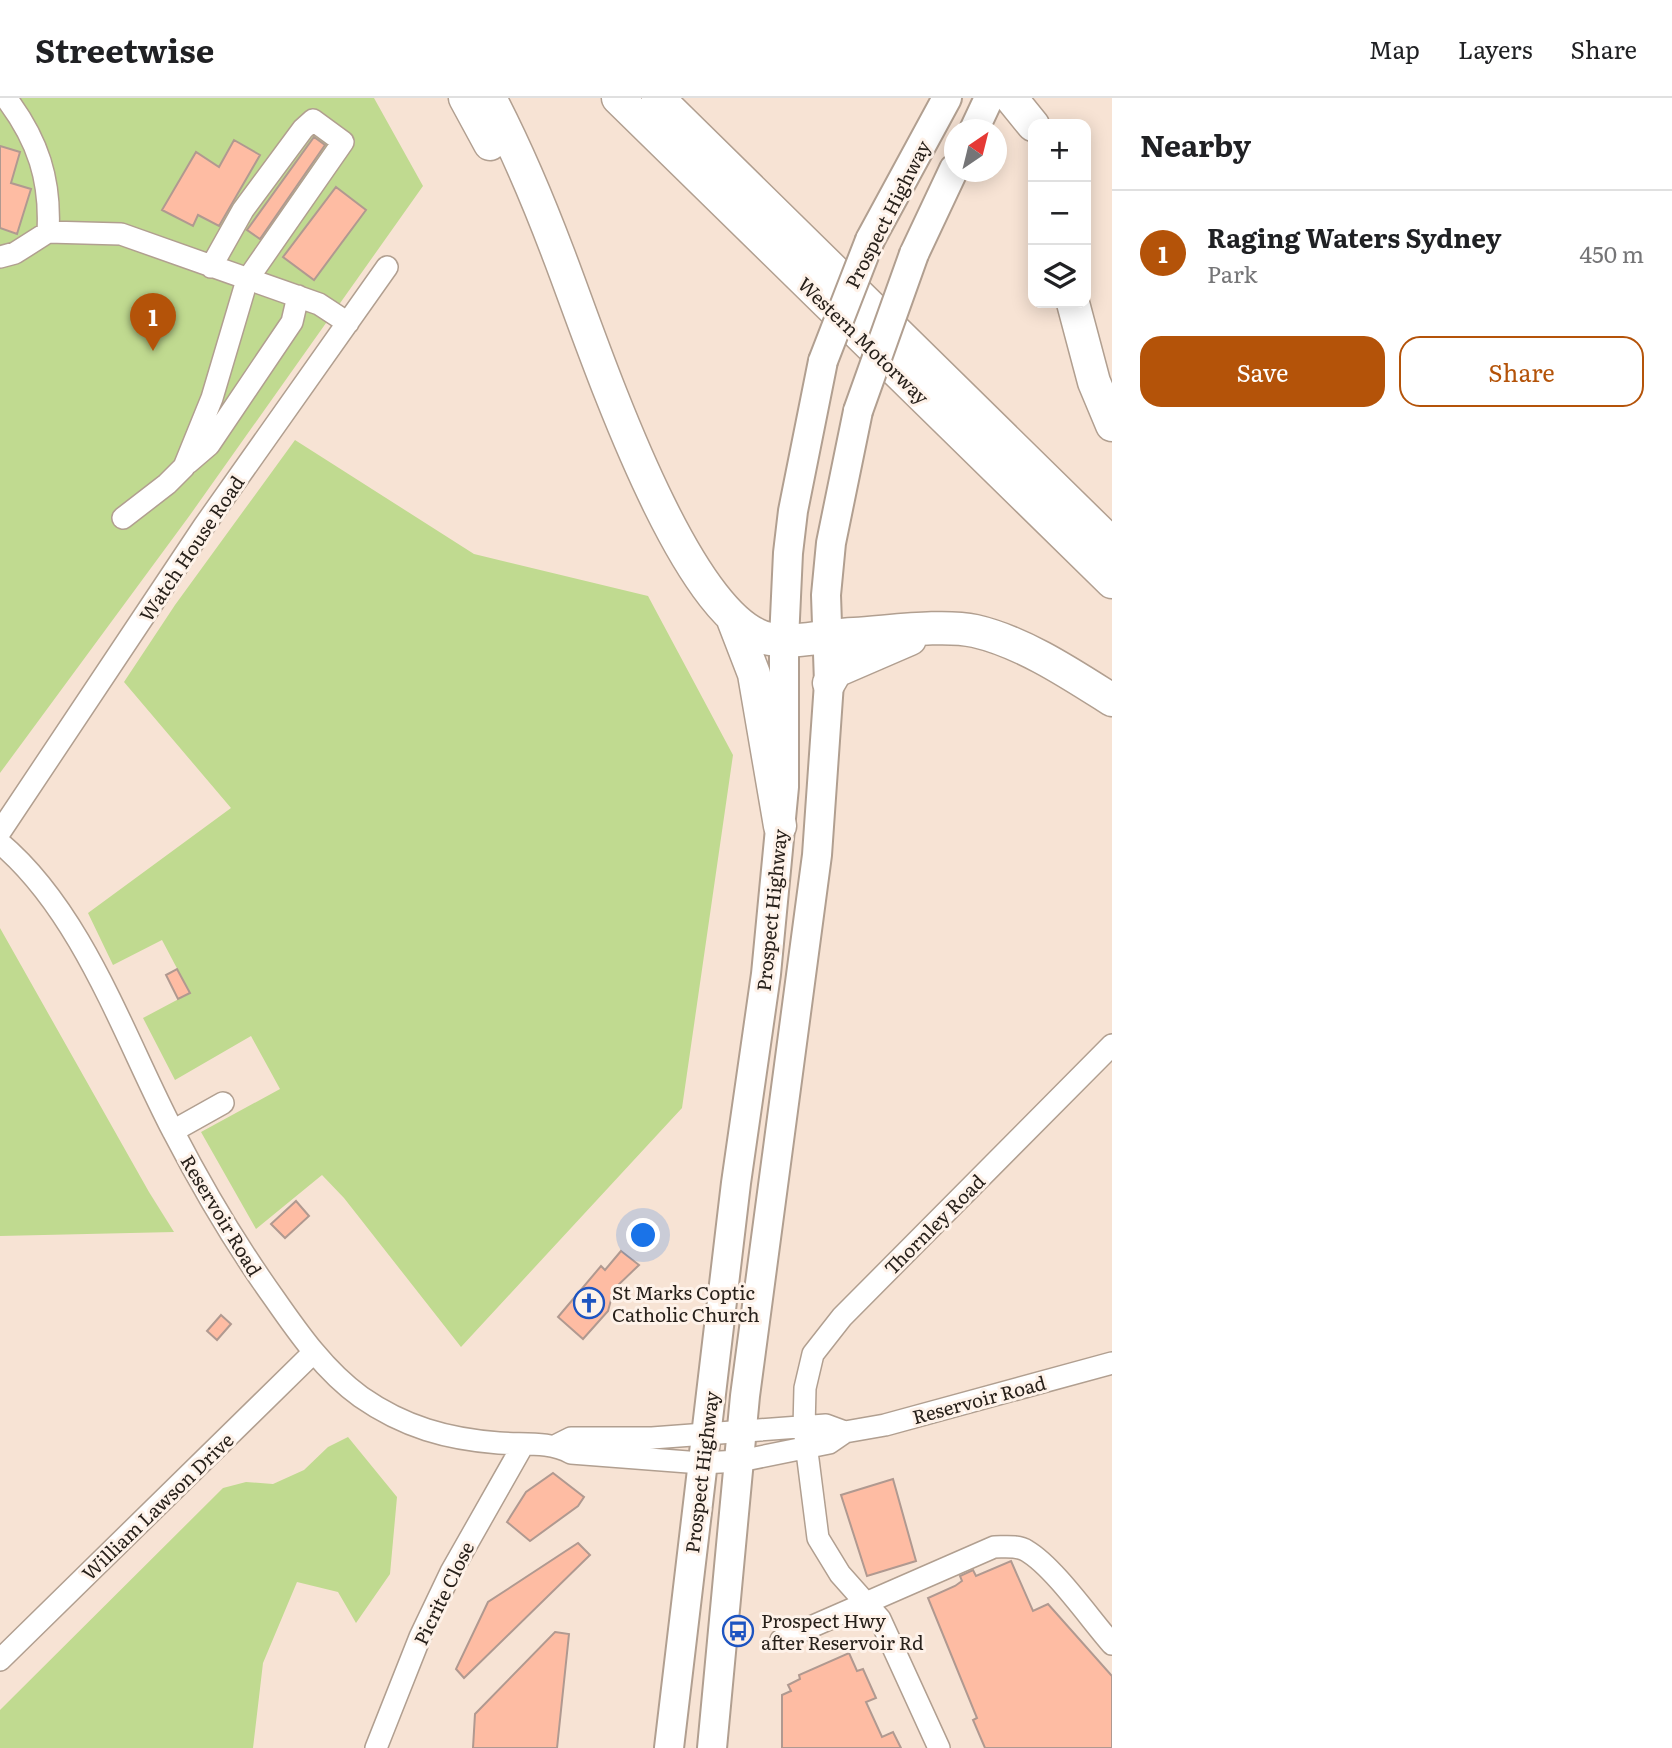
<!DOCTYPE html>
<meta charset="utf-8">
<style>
body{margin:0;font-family:Literata,serif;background:#f2f2f2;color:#202124}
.controls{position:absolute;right:21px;top:21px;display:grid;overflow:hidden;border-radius:14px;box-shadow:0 4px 18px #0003}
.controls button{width:63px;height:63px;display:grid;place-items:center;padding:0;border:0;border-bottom:2px solid #e0e0e0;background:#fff;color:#202124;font:35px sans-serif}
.compass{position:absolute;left:944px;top:21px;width:63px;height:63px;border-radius:50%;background:#fff;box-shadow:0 4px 18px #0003;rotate:35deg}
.you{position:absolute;left:644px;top:1138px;width:24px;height:24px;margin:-18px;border:5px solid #fff;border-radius:50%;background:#1a73e8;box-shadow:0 0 0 10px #1a73e833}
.badge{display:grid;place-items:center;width:46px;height:46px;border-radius:50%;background:#b45309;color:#fff;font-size:23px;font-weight:700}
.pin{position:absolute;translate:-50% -58px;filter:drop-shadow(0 2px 4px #0008)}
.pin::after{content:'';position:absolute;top:37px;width:24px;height:21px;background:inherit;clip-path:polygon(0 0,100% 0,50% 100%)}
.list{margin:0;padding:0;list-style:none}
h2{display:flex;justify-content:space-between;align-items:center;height:91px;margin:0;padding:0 28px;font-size:30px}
h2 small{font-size:23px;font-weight:400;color:#757577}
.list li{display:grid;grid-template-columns:46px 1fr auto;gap:21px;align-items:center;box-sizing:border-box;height:126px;padding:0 28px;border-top:2px solid #e0e0e0}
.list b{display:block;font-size:26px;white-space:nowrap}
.list p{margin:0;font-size:23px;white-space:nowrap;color:#757577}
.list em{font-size:23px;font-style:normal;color:#757577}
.actions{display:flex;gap:14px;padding:21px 28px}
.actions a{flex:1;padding:16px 0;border:2px solid #b45309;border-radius:21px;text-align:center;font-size:24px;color:#b45309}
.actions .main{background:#b45309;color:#fff}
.icon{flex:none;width:38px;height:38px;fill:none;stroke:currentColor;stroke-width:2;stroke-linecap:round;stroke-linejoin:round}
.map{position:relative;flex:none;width:1112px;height:1650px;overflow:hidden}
header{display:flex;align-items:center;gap:42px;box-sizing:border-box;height:98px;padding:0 35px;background:#fff;border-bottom:2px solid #e0e0e0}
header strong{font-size:33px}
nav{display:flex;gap:38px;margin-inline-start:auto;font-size:24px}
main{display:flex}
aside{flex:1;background:#fff}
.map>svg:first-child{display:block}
.green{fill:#c0da90}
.building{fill:#febca3;stroke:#b09990;stroke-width:2}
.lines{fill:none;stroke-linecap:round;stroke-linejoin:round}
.minor-casing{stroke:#b19f90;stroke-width:24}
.major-casing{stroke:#b19f90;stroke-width:32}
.highway-casing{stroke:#b19f90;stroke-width:35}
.minor{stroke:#fff;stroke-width:21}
.major{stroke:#fff;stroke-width:28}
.highway{stroke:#fff;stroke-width:32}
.major-bridge-casing{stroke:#b19f90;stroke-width:32;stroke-linecap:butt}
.major-bridge{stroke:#fff;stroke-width:28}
.labels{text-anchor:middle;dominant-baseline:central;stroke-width:6;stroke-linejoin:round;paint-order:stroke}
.street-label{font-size:19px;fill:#28211b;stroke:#fef2e9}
.poi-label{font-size:19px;fill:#28211b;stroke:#fef2e9;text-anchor:start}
</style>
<header>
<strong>Streetwise</strong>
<nav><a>Map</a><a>Layers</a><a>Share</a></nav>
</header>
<main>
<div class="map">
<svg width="1112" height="1650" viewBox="0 0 1112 1650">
<rect width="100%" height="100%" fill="#f7e3d4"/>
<!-- green -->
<path class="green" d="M0,0h374l49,88 -233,329 -190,258z
M295,342l179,114 174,42 85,159 -51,353 -221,239 -117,-149 -22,-23 -66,54 -55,-97 79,-43 -29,-53 -76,44 -32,-62 47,-25 -28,-53 -49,25 -25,-52 143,-105 -107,-126 51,-77z
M0,830l149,264 25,40 -174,4z
M348,1339l49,60 -7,77 -34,49 -18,-31 -41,-10 -34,81 -10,85h-253v-38l223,-222 23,-6 27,2 31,-14 24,-23z"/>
<!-- building -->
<path class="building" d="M314,39l11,8 -65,94 -13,-9z
M234,42l26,15 -41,71 -21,-11 -5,11 -31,-16 34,-58 23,15z
M0,48l20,6 -9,31 20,6 -14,45 -17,-6z
M336,89l30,23 -52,70 -31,-23z
M177,871l13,24 -12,6 -12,-24z
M296,1103l13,15 -24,22 -14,-14z
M621,1153l18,14 -25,24 -6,22 -25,28 -25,-22 43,-51 4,4z
M221,1217l10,9 -14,16 -10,-9z
M553,1375l31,24 -6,9 -48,35 -23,-19 19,-30z
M893,1381l23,82 -49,15 -26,-81z
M578,1445l12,12 -126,123 -8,-9 32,-67z
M1011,1463l22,50 15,-7 64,72v72h-127l-12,-28 4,-2 -49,-120 27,-12 7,-5 -2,-5 13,-6 3,6z
M555,1534l14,2 -12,114h-84l2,-34z
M849,1555l8,18 6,-2 13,29 -10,4 16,35 11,-5 8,16h-119v-53l9,-4 -3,-6 12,-6 -1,-4z"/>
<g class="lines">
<!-- minor casing -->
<g class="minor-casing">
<path id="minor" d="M6,0c32,42 45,82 42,134
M0,159l15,-4 33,-21 73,2 198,70 29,19
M188,365l21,-18 83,-123 6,-26
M123,420l44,-34 17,-17 28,-69 35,-118 96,-138 -30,-22 -10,9 -60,81 -32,57
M0,734l204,-306 183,-259
M0,745c83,70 124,194 173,288 30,58 63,114 101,167 25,36 51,73 87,99 43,30 86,42 138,46 24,2 50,-2 72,10l130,10 39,-2 89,-18 16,-11 40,-7 227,-62
M173,1033l50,-28
M557,1347l14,-7h81l174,-13 19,7
M781,1542l213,-93c11,0 24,-2 33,4 27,16 63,68 85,93
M0,1562l314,-308
M376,1650l44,-111 31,-65 72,-127
M939,1650l-59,-129 -40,-45 -22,-36 -14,-110 1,-40 8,-34 29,-37 270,-272"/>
</g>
<!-- major casing -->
<g class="major-casing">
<path id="major" d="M974,32l15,-32
M870,142l77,-142
M914,156l40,-85
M669,1650l67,-565 30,-209 18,-187v-147l4,-87 5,-42 30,-150
M712,1650l33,-352 72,-541 12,-172 -3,-88 5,-52 27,-132"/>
</g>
<!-- highway casing -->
<g class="highway-casing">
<path id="highway" d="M465,0l25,46
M490,0c26,50 48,102 68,155 31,79 124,370 212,386 26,5 57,-4 84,-5 35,-2 89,-10 121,-3 48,11 96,43 137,69
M618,0l494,484
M658,0l454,446
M1011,0l22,27
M1073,205l21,79 18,43
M732,519l22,57 26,152
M829,585l7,-12 74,-32"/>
</g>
<!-- minor -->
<use href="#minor" class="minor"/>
<!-- major -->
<use href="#major" class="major"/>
<!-- highway -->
<use href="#highway" class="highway"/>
<!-- major-bridge casing -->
<g class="major-bridge-casing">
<path id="major-bridge" d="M823,263l47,-121
M858,313l56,-157"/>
</g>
<!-- major-bridge -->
<use href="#major-bridge" class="major-bridge"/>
</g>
<!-- icons -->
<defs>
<g id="church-ring" transform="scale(1.575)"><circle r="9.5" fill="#fef2e9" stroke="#1d54c1" stroke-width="1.5"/><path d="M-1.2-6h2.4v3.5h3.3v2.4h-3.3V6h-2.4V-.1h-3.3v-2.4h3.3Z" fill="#1d54c1"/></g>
<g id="bus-ring" transform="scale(1.575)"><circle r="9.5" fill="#fef2e9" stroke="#1d54c1" stroke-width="1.5"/><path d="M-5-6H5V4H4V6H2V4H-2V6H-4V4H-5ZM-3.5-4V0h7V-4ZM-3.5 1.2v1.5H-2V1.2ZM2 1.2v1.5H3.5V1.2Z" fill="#1d54c1"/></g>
</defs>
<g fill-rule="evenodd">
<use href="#church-ring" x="589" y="1205"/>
<use href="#bus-ring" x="738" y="1533"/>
</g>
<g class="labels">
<!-- street labels -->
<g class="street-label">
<text transform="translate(887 116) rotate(-63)">Prospect Highway</text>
<text transform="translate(864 242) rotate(44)">Western Motorway</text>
<text transform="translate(191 450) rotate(-56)">Watch House Road</text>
<text transform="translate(771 812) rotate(-84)">Prospect Highway</text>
<text transform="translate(222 1117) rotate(59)">Reservoir Road</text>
<text transform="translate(934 1126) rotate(-45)">Thornley Road</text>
<text transform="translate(979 1301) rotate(-15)">Reservoir Road</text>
<text transform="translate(701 1374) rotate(-83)">Prospect Highway</text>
<text transform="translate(157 1408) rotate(-44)">William Lawson Drive</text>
<text transform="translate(443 1495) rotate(-64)">Picrite Close</text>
</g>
<!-- poi labels -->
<g class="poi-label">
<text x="612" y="1194">St Marks Coptic<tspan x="612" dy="22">Catholic Church</tspan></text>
<text x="761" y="1522">Prospect Hwy<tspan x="761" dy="22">after Reservoir Rd</tspan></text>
</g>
</g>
</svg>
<div class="controls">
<button>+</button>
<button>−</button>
<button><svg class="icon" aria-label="layers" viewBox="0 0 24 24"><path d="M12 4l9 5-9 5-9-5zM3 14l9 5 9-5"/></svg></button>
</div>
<svg class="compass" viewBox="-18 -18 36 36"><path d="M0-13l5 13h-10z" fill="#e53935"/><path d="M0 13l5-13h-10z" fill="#757577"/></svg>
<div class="you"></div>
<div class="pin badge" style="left:153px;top:253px">1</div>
</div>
<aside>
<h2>Nearby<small></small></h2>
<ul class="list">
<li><span class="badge">1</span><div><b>Raging Waters Sydney</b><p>Park</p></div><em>450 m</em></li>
</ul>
<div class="actions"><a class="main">Save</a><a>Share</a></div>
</aside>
</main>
